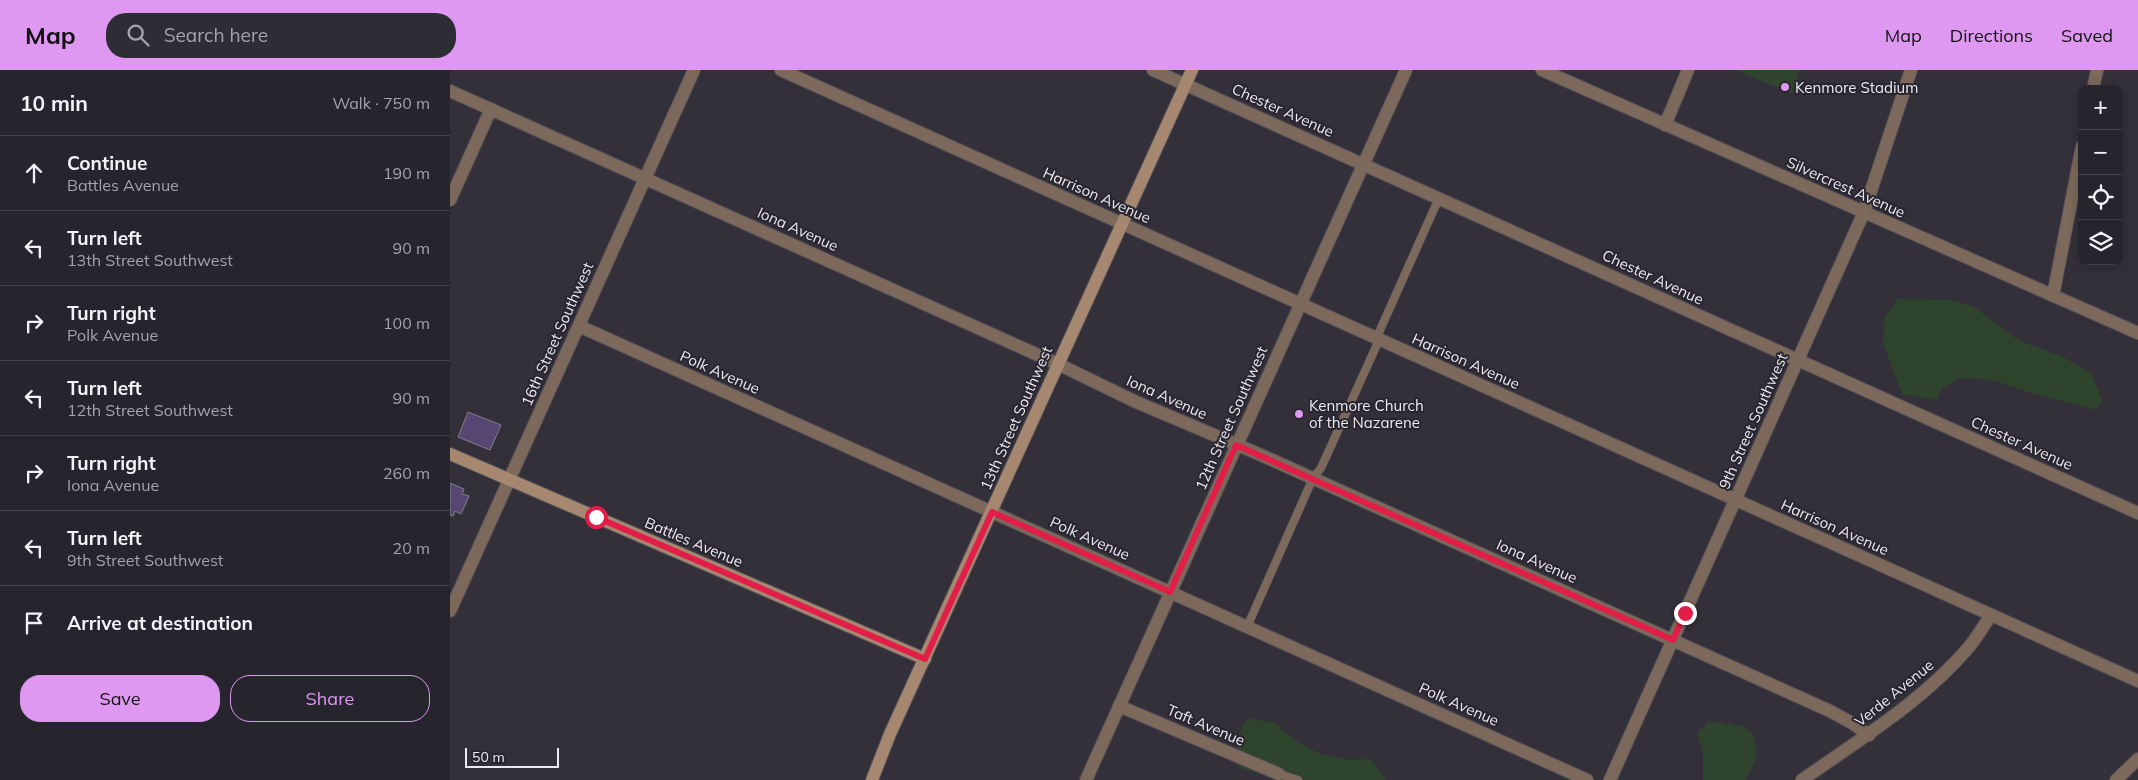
<!DOCTYPE html>
<meta charset="utf-8">
<style>
body{margin:0;font-family:Mulish,sans-serif;background:#2e2c34;color:#f1f3f6}
.controls{position:absolute;right:15px;top:15px;display:grid;overflow:hidden;border-radius:10px;box-shadow:0 2px 12px #0003}
.controls button{width:45px;height:45px;display:grid;place-items:center;padding:0;border:0;border-bottom:1px solid #424148;background:#26242c;color:#f1f3f6;font:25px sans-serif}
.scale{position:absolute;left:15px;bottom:12px;width:94px;box-sizing:border-box;padding-left:5px;border:2px solid #eceaf1;border-top:0;font-size:14px;line-height:18px;white-space:nowrap;color:#eceaf1;-webkit-text-stroke:4px #292630;paint-order:stroke}
.stop{position:absolute;width:15px;height:15px;margin:-11px;border:4px solid #e11d48;border-radius:50%;background:#fff}
.stop.end{background:#e11d48;border-color:#fff;box-shadow:0 1px 5px #0008}
.list{margin:0;padding:0;list-style:none}
h2{display:flex;justify-content:space-between;align-items:center;height:65px;margin:0;padding:0 20px;font-size:21px}
h2 small{font-size:16px;font-weight:400;color:#a4a4a9}
.list li{display:grid;grid-template-columns:32px 1fr auto;gap:15px;align-items:center;box-sizing:border-box;height:75px;padding:0 20px;border-top:1px solid #424148}
.list b{display:block;font-size:19px;white-space:nowrap}
.list p{margin:0;font-size:16px;white-space:nowrap;color:#a4a4a9}
.list em{font-size:16px;font-style:normal;color:#a4a4a9}
.actions{display:flex;gap:10px;padding:15px 20px}
.actions a{flex:1;padding:11px 0;border:1px solid #df98f1;border-radius:20px;text-align:center;font-size:18px;color:#df98f1}
.actions .main{background:#df98f1;color:#111}
.icon{flex:none;width:28px;height:28px;fill:none;stroke:currentColor;stroke-width:2;stroke-linecap:round;stroke-linejoin:round}
.map{position:relative;flex:none;width:1688px;height:710px;overflow:hidden}
header{display:flex;align-items:center;gap:30px;box-sizing:border-box;height:70px;padding:0 25px;background:#df98f1;color:#111}
header strong{font-size:24px}
nav{display:flex;gap:28px;margin-inline-start:auto;font-size:18px}
.search{width:350px;height:45px;background:#2e2c34;display:flex;align-items:center;gap:12px;box-sizing:border-box;padding:0 18px;border-radius:20px;color:#a4a4a9;font-size:19px}
main{display:flex}
aside{flex:1;background:#26242c}
.map>svg:first-child{display:block}
.green{fill:#2f442d}
.building{fill:#554672;stroke:#827e8a}
.lines{fill:none;stroke-linecap:round;stroke-linejoin:round}
.lane-casing{stroke:#514e57;stroke-width:9}
.street-casing{stroke:#514e57;stroke-width:14}
.secondary-casing{stroke:#514e57;stroke-width:14}
.lane{stroke:#7d695b;stroke-width:8}
.street{stroke:#7d695b;stroke-width:12}
.secondary{stroke:#a68871;stroke-width:12}
.route{stroke:#e11d48;stroke-width:6}
.poi-dot{fill:#df98f1;stroke:#292630;stroke-width:2}
.labels{text-anchor:middle;dominant-baseline:central;stroke-width:4;stroke-linejoin:round;paint-order:stroke}
.poi-label{font-size:15px;fill:#eceaf1;stroke:#292630;text-anchor:start}
.street-label{font-size:15px;fill:#eceaf1;stroke:#292630}
</style>
<header>
<strong>Map</strong>
<div class="search"><svg class="icon" aria-label="search" viewBox="0 0 24 24"><circle cx="10" cy="10" r="6"/><path d="M15 15l6 6"/></svg>Search here</div>
<nav><a>Map</a><a>Directions</a><a>Saved</a></nav>
</header>
<main>
<aside>
<h2>10 min<small>Walk · 750 m</small></h2>
<ul class="list">
<li><svg class="icon" aria-label="ahead" viewBox="0 0 24 24"><path d="M12 20V5M6 11l6-6 6 6"/></svg><div><b>Continue</b><p>Battles Avenue</p></div><em>190 m</em></li>
<li><svg class="icon" aria-label="left" viewBox="0 0 24 24"><path d="M17 20v-9H6M10 6l-5 5 5 5"/></svg><div><b>Turn left</b><p>13th Street Southwest</p></div><em>90 m</em></li>
<li><svg class="icon" aria-label="right" viewBox="0 0 24 24"><path d="M7 20v-9h11M14 6l5 5-5 5"/></svg><div><b>Turn right</b><p>Polk Avenue</p></div><em>100 m</em></li>
<li><svg class="icon" aria-label="left" viewBox="0 0 24 24"><path d="M17 20v-9H6M10 6l-5 5 5 5"/></svg><div><b>Turn left</b><p>12th Street Southwest</p></div><em>90 m</em></li>
<li><svg class="icon" aria-label="right" viewBox="0 0 24 24"><path d="M7 20v-9h11M14 6l5 5-5 5"/></svg><div><b>Turn right</b><p>Iona Avenue</p></div><em>260 m</em></li>
<li><svg class="icon" aria-label="left" viewBox="0 0 24 24"><path d="M17 20v-9H6M10 6l-5 5 5 5"/></svg><div><b>Turn left</b><p>9th Street Southwest</p></div><em>20 m</em></li>
<li><svg class="icon" aria-label="arrive" viewBox="0 0 24 24"><path d="M6 21V4h12l-3 4 3 4H6"/></svg><div><b>Arrive at destination</b></div></li>
</ul>
<div class="actions"><a class="main">Save</a><a>Share</a></div>
</aside>
<div class="map">
<svg width="1688" height="710" viewBox="0 0 1688 710">
<rect width="100%" height="100%" fill="#33303a"/>
<!-- green -->
<path class="green" d="M1286,0h64l-8,24z
M1447,229l54,1 23,7 44,33 45,17 28,16 12,29 -7,8 -68,-18 -35,-12 -33,-2 -18,10 -5,12 -35,-6 -19,-51 1,-24z
M797,648l27,5 22,18 24,13 28,6 22,-1 17,21h-106l-44,-13 -1,-27z
M1258,651l33,5 11,7c7,21 5,28 -7,47h-42v-28l-6,-19z"/>
<!-- building -->
<path class="building" d="M18,342l33,13 -11,25 -32,-13z
M0,413l14,6 -2,5 7,2 -8,18 -6,-3 -2,5 -3,-1z"/>
<g class="lines">
<!-- lane casing -->
<g class="lane-casing">
<path id="lane" d="M926,269l63,-141
M797,557l66,-149 8,-10 58,-128
M829,704l19,6"/>
</g>
<!-- street casing -->
<g class="street-casing">
<path id="street" d="M331,0l1357,611
M703,0l985,443
M1092,0l596,263
M1643,19l4,-19
M0,21l608,273 76,37 127,54 569,256 22,12 17,12
M1215,55l23,-55
M0,130l41,-91
M1603,226l29,-150
M129,256l1008,454
M0,541l244,-541
M669,636l160,68
M636,710l320,-710
M1160,710l254,-568 47,-142
M1352,710c58,-41 120,-78 167,-133 8,-10 15,-21 22,-32
M1666,710l22,-21"/>
</g>
<!-- secondary casing -->
<g class="secondary-casing">
<path id="secondary" d="M0,384l475,205
M422,710l18,-46 302,-664"/>
</g>
<!-- lane -->
<use href="#lane" class="lane"/>
<!-- street -->
<use href="#street" class="street"/>
<!-- secondary -->
<use href="#secondary" class="secondary"/>
</g>
<g class="lines">
<!-- route -->
<path class="route" d="M146,447l329,142 67,-147 178,80 66,-147 437,195 12,-27"/>
</g>
<!-- markers -->
<g class="poi-dot">
<circle cx="1335" cy="17" r="5"/>
<circle cx="849" cy="344" r="5"/>
</g>
<g class="labels">
<!-- poi labels -->
<g class="poi-label">
<text x="1345" y="17">Kenmore Stadium</text>
<text x="859" y="335">Kenmore Church<tspan x="859" dy="17">of the Nazarene</tspan></text>
</g>
<!-- street labels -->
<g class="street-label">
<text transform="translate(833 40) rotate(24)">Chester Avenue</text>
<text transform="translate(1396 117) rotate(24)">Silvercrest Avenue</text>
<text transform="translate(647 125) rotate(24)">Harrison Avenue</text>
<text transform="translate(348 159) rotate(24)">Iona Avenue</text>
<text transform="translate(1203 207) rotate(25)">Chester Avenue</text>
<text transform="translate(107 264) rotate(-66)">16th Street Southwest</text>
<text transform="translate(1016 291) rotate(24)">Harrison Avenue</text>
<text transform="translate(270 302) rotate(24)">Polk Avenue</text>
<text transform="translate(717 327) rotate(24)">Iona Avenue</text>
<text transform="translate(566 348) rotate(-66)">13th Street Southwest</text>
<text transform="translate(781 348) rotate(-66)">12th Street Southwest</text>
<text transform="translate(1303 351) rotate(-66)">9th Street Southwest</text>
<text transform="translate(1572 373) rotate(24)">Chester Avenue</text>
<text transform="translate(1385 457) rotate(24)">Harrison Avenue</text>
<text transform="translate(640 468) rotate(24)">Polk Avenue</text>
<text transform="translate(244 472) rotate(23)">Battles Avenue</text>
<text transform="translate(1087 491) rotate(24)">Iona Avenue</text>
<text transform="translate(1444 623) rotate(-39)">Verde Avenue</text>
<text transform="translate(1009 634) rotate(24)">Polk Avenue</text>
<text transform="translate(756 655) rotate(23)">Taft Avenue</text>
</g>
</g>
</svg>
<div class="controls">
<button>+</button>
<button>−</button>
<button><svg class="icon" aria-label="locate" viewBox="0 0 24 24"><circle cx="12" cy="12" r="6"/><path d="M12 2v4M12 18v4M2 12h4M18 12h4"/></svg></button>
<button><svg class="icon" aria-label="layers" viewBox="0 0 24 24"><path d="M12 4l9 5-9 5-9-5zM3 14l9 5 9-5"/></svg></button>
</div>
<div class="scale">50 m</div>
<div class="stop" style="left:146px;top:447px"></div>
<div class="stop end" style="left:1235px;top:543px"></div>
</div>
</main>
